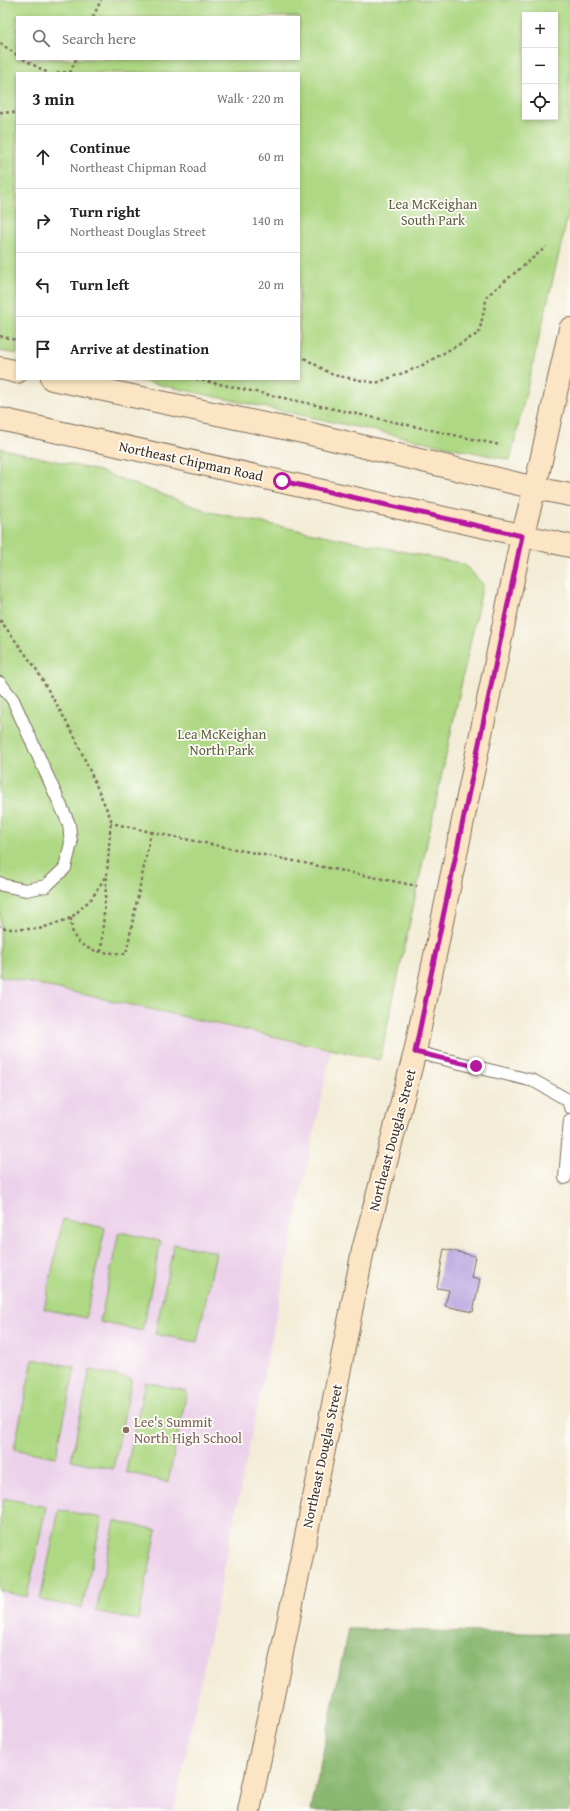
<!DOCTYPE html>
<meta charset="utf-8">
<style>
body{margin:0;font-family:"Gentium Book Plus",serif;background:#f6f6f6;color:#222}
.controls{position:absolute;right:12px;top:12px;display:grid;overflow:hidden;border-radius:0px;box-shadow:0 2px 6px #0003}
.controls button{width:36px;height:36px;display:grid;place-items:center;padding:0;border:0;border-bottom:1px solid #e0e0e0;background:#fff;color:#222;font:20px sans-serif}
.stop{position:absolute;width:12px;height:12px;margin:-9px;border:3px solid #b5179e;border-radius:50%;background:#fff}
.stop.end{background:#b5179e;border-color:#fff;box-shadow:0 1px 4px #0008}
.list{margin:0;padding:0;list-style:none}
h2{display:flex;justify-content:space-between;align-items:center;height:52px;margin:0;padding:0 16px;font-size:17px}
h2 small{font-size:13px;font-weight:400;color:#767676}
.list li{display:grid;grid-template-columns:26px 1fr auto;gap:12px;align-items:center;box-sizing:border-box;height:64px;padding:0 16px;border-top:1px solid #e0e0e0}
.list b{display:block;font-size:15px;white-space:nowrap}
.list p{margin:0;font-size:13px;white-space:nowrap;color:#767676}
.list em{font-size:13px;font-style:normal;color:#767676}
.icon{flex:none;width:22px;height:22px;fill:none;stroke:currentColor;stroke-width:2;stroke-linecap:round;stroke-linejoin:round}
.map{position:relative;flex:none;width:570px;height:1811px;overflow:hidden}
.search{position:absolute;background:#fff;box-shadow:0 2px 6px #0003;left:16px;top:16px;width:284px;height:44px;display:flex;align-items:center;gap:10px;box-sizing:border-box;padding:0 14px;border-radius:0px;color:#767676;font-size:15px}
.panel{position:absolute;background:#fff;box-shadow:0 2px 6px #0003;left:16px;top:72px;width:284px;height:308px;border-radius:0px}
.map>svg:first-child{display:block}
.built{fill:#ecd1ea}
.green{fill:#aed883;stroke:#748150;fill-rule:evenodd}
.forest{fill:#8ab871;stroke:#627148}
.building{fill:#beace2}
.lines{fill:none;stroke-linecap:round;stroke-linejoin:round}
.lane-casing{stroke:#7b6e5e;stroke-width:14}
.secondary-casing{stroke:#7b6e5e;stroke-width:24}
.path{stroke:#7b6e5e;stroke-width:2.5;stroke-dasharray:3 3;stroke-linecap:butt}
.lane{stroke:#fff;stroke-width:12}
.secondary{stroke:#fce5c4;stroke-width:22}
.route{stroke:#b5179e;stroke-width:5}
.education-dot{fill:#8d6e63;stroke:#fdfcf7;stroke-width:1.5}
.labels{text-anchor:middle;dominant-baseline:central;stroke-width:3.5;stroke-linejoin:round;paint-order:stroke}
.park-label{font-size:14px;fill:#5e5e3c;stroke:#fdfcf7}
.street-label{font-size:14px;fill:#3b2a1e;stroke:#fdfcf7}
.education-label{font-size:14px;fill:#785e54;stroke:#fdfcf7;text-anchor:start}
</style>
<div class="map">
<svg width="570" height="1811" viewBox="0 0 570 1811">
<rect width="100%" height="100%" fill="#fdfcf7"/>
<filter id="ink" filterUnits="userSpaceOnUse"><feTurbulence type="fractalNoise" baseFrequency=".025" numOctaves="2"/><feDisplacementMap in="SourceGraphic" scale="8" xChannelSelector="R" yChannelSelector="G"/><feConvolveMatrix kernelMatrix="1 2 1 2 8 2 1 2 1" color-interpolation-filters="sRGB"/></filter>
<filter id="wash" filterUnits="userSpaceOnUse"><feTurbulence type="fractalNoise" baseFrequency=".012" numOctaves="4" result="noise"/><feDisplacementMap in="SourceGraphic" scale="16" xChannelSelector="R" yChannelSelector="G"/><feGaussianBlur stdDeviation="0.9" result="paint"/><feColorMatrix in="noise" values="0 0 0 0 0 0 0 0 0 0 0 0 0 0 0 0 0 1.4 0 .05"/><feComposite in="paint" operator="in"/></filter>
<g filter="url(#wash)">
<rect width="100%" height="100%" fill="#f3ecd6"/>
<!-- built -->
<path class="built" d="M0,976l331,74 -157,761h-174z"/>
<!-- green -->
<path class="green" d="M0,0h570v207l-60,253 -377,-81h166v-306h-282v281l-17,-3zM525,15h30v102h-30zM17,17h282v42h-282z
M0,448l99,23 111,41 254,52 19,20 -103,476 -380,-84z
M63,1219l42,9 -19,90 -42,-9z
M119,1232l42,9 -19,90 -42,-9z
M174,1244l42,8 -19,90 -42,-8z
M33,1359l42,8 -19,90 -42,-8z
M90,1370l42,9 -19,90 -42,-9z
M145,1382l42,9 -19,91 -42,-10z
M4,1498l42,9 -19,90 -27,-6v-75z
M59,1510l43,8 -20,90 -42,-8z
M115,1521l42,9 -19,90 -42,-9z"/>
<!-- forest -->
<path class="forest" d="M348,1629l222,5v177h-259z"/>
<g id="blocks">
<!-- building -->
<path class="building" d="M444,1249l31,7 -4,21 9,2 -7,33 -28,-6 4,-16 -12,-2z"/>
</g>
</g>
<g filter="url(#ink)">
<use href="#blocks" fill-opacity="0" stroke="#7b6e5e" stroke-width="1"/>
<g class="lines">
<!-- lane casing -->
<g class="lane-casing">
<path id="lane" d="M0,683l13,17 56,124 2,19 -6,25 -19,18 -20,4 -24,-5 -2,-2
M415,1052l119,29 34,19 2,7
M565,1178l5,-58"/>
</g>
<!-- secondary casing -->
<g class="secondary-casing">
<path id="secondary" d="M0,368l17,4
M52,379l255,54 228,55 35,7
M0,419l570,127
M249,1811l78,-376 36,-185 52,-198 107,-516 13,-48 35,-159"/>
</g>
<!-- path -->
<path class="path" d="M93,17l8,-17
M0,43l17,12
M23,59l25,14
M57,73l14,-1
M70,73l6,-14
M0,112l17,1
M0,336l17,4
M299,355l34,20 43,8 43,-16 60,-34 8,-37 59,-49
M196,379l304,66
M0,620l35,47 39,68 37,84 -4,55 -15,24 -21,20 -32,11h-32l-7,-3
M151,832l266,54
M71,918c-1,35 29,34 55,36l25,-122 -40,-9
M101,952l6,-78"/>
<!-- lane -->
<use href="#lane" class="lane"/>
<!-- secondary -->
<use href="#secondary" class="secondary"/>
</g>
</g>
<g class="lines" filter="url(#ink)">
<!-- route -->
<path class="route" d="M282,481l240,55 -107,516 61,14"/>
</g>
<!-- markers -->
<circle class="education-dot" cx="126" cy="1430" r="4"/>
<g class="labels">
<!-- park labels -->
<g class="park-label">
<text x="433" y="204">Lea McKeighan<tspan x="433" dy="16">South Park</tspan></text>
<text x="222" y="734">Lea McKeighan<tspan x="222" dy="16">North Park</tspan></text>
</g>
<!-- street labels -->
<g class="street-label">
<text transform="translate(191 461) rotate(12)">Northeast Chipman Road</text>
<text transform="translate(392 1140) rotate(-75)">Northeast Douglas Street</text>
<text transform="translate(322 1456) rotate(-78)">Northeast Douglas Street</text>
</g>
<!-- education labels -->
<g class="education-label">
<text x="134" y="1422">Lee's Summit<tspan x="134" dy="16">North High School</tspan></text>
</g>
</g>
</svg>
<div class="controls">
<button>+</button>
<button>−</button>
<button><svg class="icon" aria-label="locate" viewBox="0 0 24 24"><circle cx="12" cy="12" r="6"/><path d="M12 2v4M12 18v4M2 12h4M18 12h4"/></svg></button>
</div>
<div class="stop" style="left:282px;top:481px"></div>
<div class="stop end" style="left:476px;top:1066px"></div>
<div class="search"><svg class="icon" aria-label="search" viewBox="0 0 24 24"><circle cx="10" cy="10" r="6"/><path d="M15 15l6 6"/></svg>Search here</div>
<section class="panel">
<h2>3 min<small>Walk · 220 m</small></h2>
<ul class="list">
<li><svg class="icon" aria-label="ahead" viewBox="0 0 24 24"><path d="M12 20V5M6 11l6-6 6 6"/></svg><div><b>Continue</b><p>Northeast Chipman Road</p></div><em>60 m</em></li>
<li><svg class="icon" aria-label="right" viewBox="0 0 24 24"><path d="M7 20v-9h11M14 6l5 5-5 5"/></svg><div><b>Turn right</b><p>Northeast Douglas Street</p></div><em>140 m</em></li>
<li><svg class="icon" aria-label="left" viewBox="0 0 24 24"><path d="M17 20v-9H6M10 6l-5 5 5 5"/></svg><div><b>Turn left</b></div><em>20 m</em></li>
<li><svg class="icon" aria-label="arrive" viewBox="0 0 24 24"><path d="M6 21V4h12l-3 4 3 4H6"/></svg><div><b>Arrive at destination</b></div></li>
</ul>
</section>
</div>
